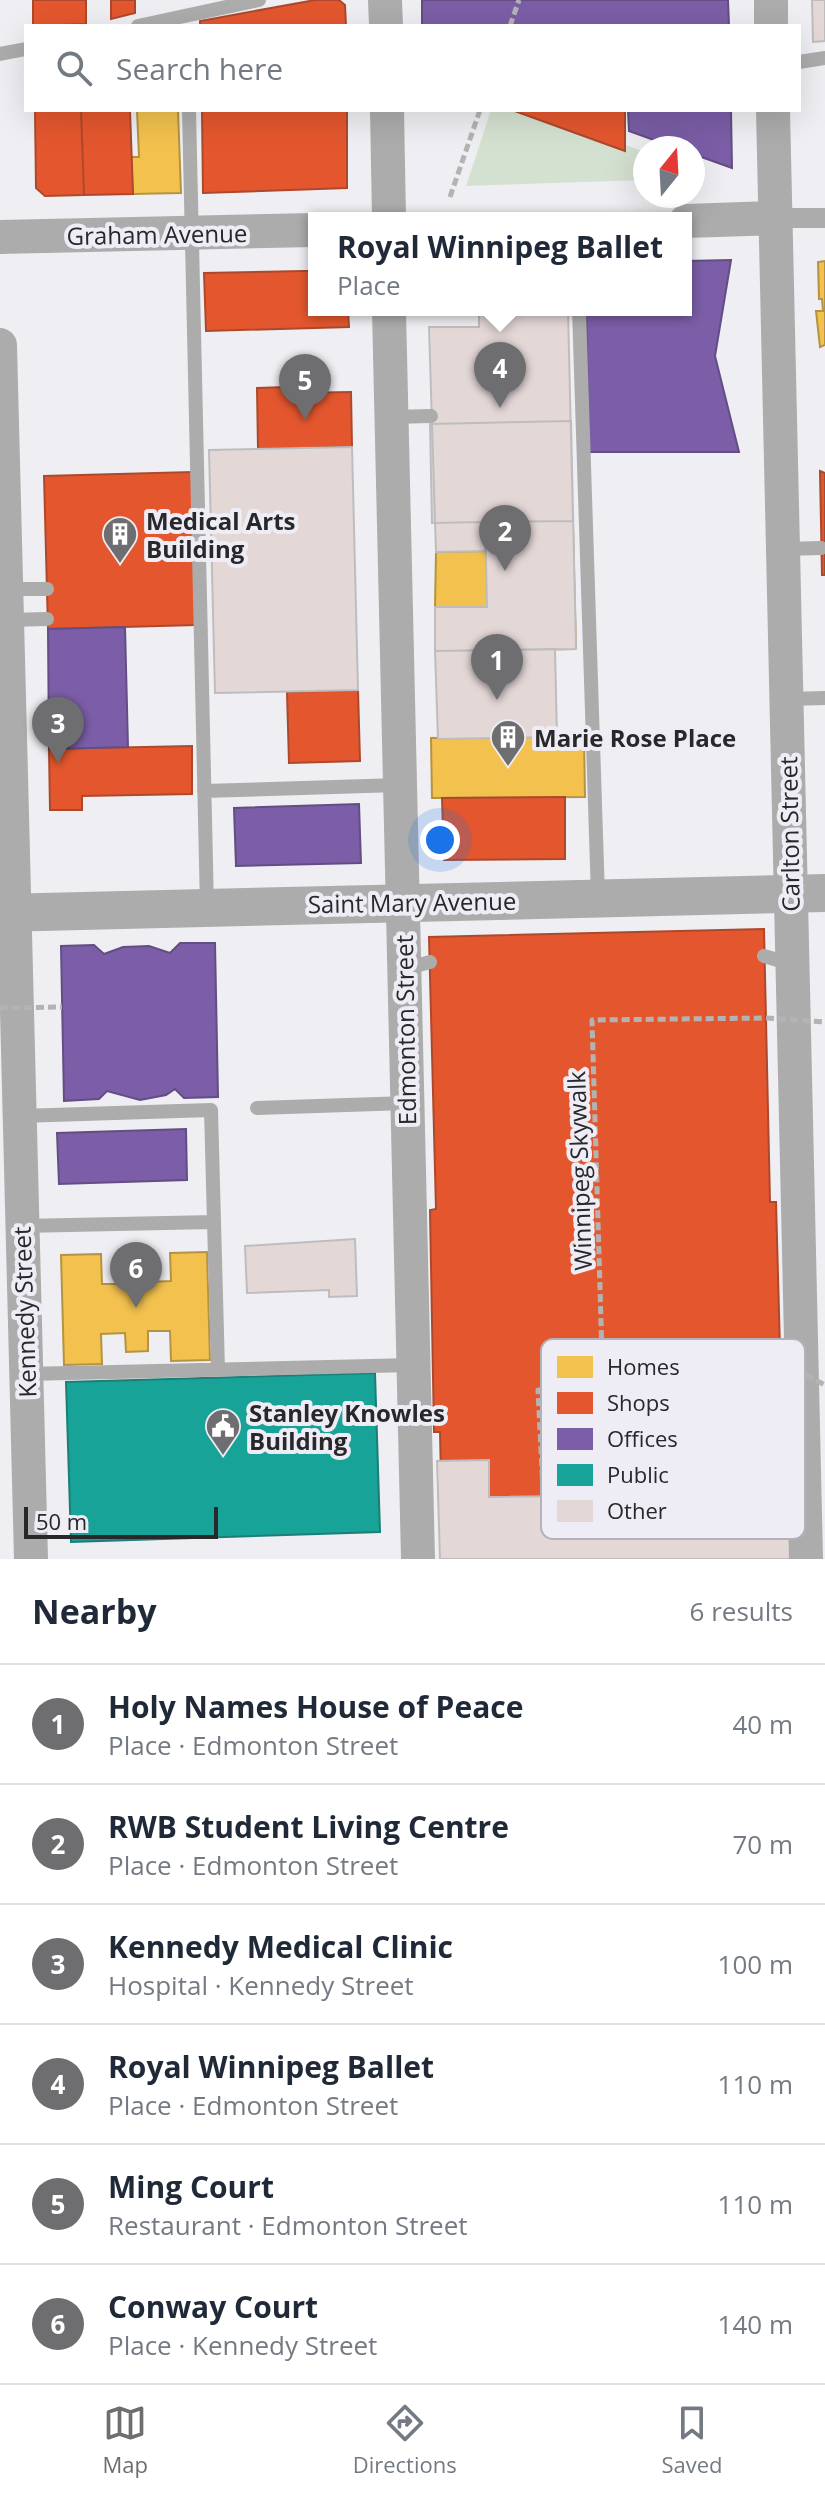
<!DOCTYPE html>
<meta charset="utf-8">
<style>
body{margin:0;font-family:"Open Sans",sans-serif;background:#f6f6f7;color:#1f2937}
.compass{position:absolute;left:633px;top:136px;width:72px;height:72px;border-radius:50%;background:#fff;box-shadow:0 8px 32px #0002;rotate:18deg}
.scale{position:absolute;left:24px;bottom:20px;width:194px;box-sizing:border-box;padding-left:8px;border:4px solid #28282a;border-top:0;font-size:22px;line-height:28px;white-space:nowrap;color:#28282a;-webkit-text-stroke:6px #eeedf5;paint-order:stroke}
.you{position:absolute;left:440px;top:840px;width:28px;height:28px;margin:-20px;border:6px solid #fff;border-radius:50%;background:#1a73e8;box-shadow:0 0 0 12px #1a73e833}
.badge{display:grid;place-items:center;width:52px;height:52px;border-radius:50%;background:#6e6e70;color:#fff;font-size:26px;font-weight:700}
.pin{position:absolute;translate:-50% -66px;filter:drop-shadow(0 2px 4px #0008)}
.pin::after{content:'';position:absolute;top:42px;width:28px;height:24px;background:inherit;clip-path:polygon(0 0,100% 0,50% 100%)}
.popup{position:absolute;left:308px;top:212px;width:384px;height:104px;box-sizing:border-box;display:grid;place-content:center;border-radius:0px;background:#fff;filter:drop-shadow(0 2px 6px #0005);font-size:26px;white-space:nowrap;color:#747a83}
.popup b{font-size:30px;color:#1f2937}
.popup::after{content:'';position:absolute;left:50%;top:100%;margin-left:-16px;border:16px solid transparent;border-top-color:#fff}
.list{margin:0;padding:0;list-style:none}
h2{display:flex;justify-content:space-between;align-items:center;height:104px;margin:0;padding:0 32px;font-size:34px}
h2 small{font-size:26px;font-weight:400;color:#747a83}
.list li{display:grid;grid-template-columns:52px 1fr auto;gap:24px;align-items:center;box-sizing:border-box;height:120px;padding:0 32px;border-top:2px solid #e0e1e3}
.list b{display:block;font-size:30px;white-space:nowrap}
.list p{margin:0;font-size:26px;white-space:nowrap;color:#747a83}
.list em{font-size:26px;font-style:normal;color:#747a83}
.icon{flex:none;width:44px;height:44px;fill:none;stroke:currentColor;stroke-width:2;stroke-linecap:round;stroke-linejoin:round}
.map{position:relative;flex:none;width:825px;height:1559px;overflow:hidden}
.search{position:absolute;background:#fff;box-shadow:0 8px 32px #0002;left:24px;right:24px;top:24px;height:88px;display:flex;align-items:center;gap:20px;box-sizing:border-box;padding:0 28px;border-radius:0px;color:#747a83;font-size:30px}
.sheet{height:824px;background:#fff}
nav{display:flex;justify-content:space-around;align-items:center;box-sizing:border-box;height:112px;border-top:2px solid #e0e1e3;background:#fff;font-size:22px;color:#747a83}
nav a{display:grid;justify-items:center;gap:4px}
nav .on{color:#6e6e70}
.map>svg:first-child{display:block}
.green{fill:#d5e1d0}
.homes{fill:#f2c14e;stroke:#b59343;stroke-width:2}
.shops{fill:#e4572e;stroke:#ac492d;stroke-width:2}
.offices{fill:#7b5ea7;stroke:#624e82;stroke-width:2}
.public{fill:#17a398;stroke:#1c7e77;stroke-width:2}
.building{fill:#e4d8d7;stroke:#bebcbe;stroke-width:2}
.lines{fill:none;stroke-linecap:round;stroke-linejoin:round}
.path{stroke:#b3b3b3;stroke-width:5;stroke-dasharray:8 4;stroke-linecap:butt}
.service{stroke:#adacac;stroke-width:14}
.pedestrian{stroke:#adacac;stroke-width:20}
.tertiary{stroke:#adacac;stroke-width:34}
.secondary{stroke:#adacac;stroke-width:38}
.path-bridge{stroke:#b3b3b3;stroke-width:5;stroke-dasharray:8 4;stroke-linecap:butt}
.labels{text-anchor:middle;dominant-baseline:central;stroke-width:8;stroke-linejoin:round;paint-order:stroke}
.street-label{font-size:24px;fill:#28282a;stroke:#eeedf5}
.poi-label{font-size:24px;font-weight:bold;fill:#28282a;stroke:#eeedf5;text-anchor:start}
.key{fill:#eeedf5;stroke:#b3b2b8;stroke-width:2}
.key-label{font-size:22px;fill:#28282a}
</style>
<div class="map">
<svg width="825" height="1559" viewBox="0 0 825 1559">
<rect width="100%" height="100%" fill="#efeff3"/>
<!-- green -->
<path class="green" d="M491,110h37l117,42v28l-179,6z"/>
<!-- homes -->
<path class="homes" d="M137,110h41l3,83 -48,1 -2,-37h8z
M825,261v84l-5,2 -4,-36h7l-1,-12h-3l-1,-37z
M573,527l3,122 -130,2 -1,-44h-10l1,-55 49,-1v-23z
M509,737h75l1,60 -153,1 -1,-60z
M207,1252l3,108 -39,1 -1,-30h-22v20l-22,1 -1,-19 -24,1 1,30 -38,1 -3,-110 40,-1 1,30h25l-1,-14 20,-1 1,13 24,-1 -1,-28z"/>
<!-- shops -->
<path class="shops" d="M33,0h53v24l-53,2z
M111,0h24v13l-24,6z
M315,0h24l6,5 1,21h-146v-5z
M35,110h46l3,85 -39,1 -9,-8z
M81,110h49l3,84 -49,1z
M202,110h145v78l-144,5z
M512,110h113v41z
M303,271h11v39h34l1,17 -143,4 -2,-58z
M287,387l1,6 63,-1 1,55 -94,2 -1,-61z
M820,471l5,2v102h-3z
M192,472l4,153 -148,4 -4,-153z
M358,690l2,71 -71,2 -2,-71z
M192,746v48l-110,2v14h-32l-1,-61z
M565,797v62l-121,1 -2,-62z
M764,929l6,273h6l6,221 -6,1 2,94 -336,7 -2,-93h-6l-4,-222 6,-1 -7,-272z"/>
<!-- offices -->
<path class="offices" d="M422,0h306l1,26h-307z
M628,110h103l1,58 -39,-14v-6h-17l-47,-17z
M731,260l-16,96 24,96h-150l-3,-142h100v-49z
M125,627l3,120 -79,2 -1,-120z
M359,804l2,59 -125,3 -2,-58z
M180,943h35l3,154 -34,1 -9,-9 -9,6 -26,5 -33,-9 -8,8 -35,2 -3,-155 33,-1 10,9 19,-7 26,-1 21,7z
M186,1129l1,51 -128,4 -2,-51z"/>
<!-- public -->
<path class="public" d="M375,1373l5,159 -309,10 -5,-160z"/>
<!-- building -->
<path class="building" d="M812,0h13v41l-12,1z
M479,310h89l5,211 -88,1v29l-49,1 -7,-225h50z
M571,421l5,228 -141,2v-44h52l-2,-85 -53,1 -2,-99z
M352,447l6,243 -143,3 -6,-243z
M555,649l2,88 -119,2 -3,-88z
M355,1239l2,57 -28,1v-7l-82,3 -2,-47z
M793,1453v106h-353l-3,-98 52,-1v37l243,-3 -1,-38z"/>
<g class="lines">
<!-- path -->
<path class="path" d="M510,26l9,-26
M450,197l30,-87
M543,1490l-5,-100 65,-1 -11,-369 173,-2"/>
<!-- service -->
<path class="service" d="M138,26l121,-26
M0,54l26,-5
M799,62l26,-4
M189,110l18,797
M579,310l19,587
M391,417l40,-1
M784,549l37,-1
M7,589h40
M8,620l39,-1
M787,699l38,-1
M204,791l195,-6
M764,956l27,8
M404,969l26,-7
M257,1108l150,-5
M20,1116l191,-6 7,260
M22,1226l192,-4
M26,1374l387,-9"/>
<!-- pedestrian -->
<path class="pedestrian" d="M775,218h50"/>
<!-- tertiary -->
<path class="tertiary" d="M385,0l1,26
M771,0v26
M387,110l2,108
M773,110l33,1449
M686,221l89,-3
M0,237l314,-7
M389,310l29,1249
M0,345l31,1214"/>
<!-- secondary -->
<path class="secondary" d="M0,913l825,-20"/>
<!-- path-bridge -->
<path class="path-bridge" d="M193,540h18
M0,1008l62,-1
M766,1018l59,4
M774,1358l51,27"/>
</g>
<!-- icons -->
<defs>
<g id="building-pin" transform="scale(1.8)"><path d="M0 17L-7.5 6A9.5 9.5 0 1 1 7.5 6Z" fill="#6e6e70" stroke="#eeedf5"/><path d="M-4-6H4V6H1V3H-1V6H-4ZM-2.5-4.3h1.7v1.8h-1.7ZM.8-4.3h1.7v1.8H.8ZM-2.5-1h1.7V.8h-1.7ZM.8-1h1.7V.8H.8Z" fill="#fff"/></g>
<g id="civic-pin" transform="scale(1.8)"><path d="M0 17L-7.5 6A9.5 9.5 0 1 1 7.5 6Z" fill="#6e6e70" stroke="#eeedf5"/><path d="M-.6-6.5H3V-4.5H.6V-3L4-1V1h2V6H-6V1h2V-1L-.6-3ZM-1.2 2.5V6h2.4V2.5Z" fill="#fff"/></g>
</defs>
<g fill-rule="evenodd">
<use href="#building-pin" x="120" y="534"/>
<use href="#building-pin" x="508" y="737"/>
<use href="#civic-pin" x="223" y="1426"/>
</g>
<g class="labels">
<!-- street labels -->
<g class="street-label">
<text transform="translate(157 234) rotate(-1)">Graham Avenue</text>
<text transform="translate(789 834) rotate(-91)">Carlton Street</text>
<text transform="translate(412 902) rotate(-1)">Saint Mary Avenue</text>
<text transform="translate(405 1030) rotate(-91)">Edmonton Street</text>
<text transform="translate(579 1171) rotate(-92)">Winnipeg Skywalk</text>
<text transform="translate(24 1312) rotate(-92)">Kennedy Street</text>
</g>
<!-- poi labels -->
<g class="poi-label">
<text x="146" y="520">Medical Arts<tspan x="146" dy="28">Building</tspan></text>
<text x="534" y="737">Marie Rose Place</text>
<text x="249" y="1412">Stanley Knowles<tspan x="249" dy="28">Building</tspan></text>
</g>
</g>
<!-- legend -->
<rect x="541" y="1339" width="264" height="200" rx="12" class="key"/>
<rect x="557" y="1356" width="36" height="22" fill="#f2c14e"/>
<rect x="557" y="1392" width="36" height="22" fill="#e4572e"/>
<rect x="557" y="1428" width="36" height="22" fill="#7b5ea7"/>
<rect x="557" y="1464" width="36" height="22" fill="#17a398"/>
<rect x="557" y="1500" width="36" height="22" fill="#e4d8d7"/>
<g class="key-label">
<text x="607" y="1375">Homes</text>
<text x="607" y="1411">Shops</text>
<text x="607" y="1447">Offices</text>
<text x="607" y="1483">Public</text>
<text x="607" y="1519">Other</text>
</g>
</svg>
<svg class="compass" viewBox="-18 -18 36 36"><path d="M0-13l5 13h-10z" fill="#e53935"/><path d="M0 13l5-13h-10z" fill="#747a83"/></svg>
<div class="scale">50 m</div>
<div class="you"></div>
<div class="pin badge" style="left:497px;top:700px">1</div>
<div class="pin badge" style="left:505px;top:571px">2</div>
<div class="pin badge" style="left:58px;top:763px">3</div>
<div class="pin badge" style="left:500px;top:408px">4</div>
<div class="popup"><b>Royal Winnipeg Ballet</b>Place</div>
<div class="pin badge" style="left:305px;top:420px">5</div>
<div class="pin badge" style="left:136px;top:1308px">6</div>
<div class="search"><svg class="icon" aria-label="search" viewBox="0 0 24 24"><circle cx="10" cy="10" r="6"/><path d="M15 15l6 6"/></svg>Search here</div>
</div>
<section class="sheet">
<h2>Nearby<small>6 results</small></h2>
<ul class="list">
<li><span class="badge">1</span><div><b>Holy Names House of Peace</b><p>Place · Edmonton Street</p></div><em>40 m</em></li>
<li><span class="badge">2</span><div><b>RWB Student Living Centre</b><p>Place · Edmonton Street</p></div><em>70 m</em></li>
<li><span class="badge">3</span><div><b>Kennedy Medical Clinic</b><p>Hospital · Kennedy Street</p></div><em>100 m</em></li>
<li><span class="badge">4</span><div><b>Royal Winnipeg Ballet</b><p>Place · Edmonton Street</p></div><em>110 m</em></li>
<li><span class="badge">5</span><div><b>Ming Court</b><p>Restaurant · Edmonton Street</p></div><em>110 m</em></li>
<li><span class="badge">6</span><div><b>Conway Court</b><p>Place · Kennedy Street</p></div><em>140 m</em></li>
</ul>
</section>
<nav>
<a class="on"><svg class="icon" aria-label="map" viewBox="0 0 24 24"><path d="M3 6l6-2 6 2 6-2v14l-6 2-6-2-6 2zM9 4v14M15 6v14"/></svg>Map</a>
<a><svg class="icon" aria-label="directions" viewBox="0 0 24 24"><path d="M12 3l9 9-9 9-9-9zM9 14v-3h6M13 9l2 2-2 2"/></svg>Directions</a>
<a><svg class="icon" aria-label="saved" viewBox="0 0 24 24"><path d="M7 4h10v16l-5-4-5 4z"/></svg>Saved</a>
</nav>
